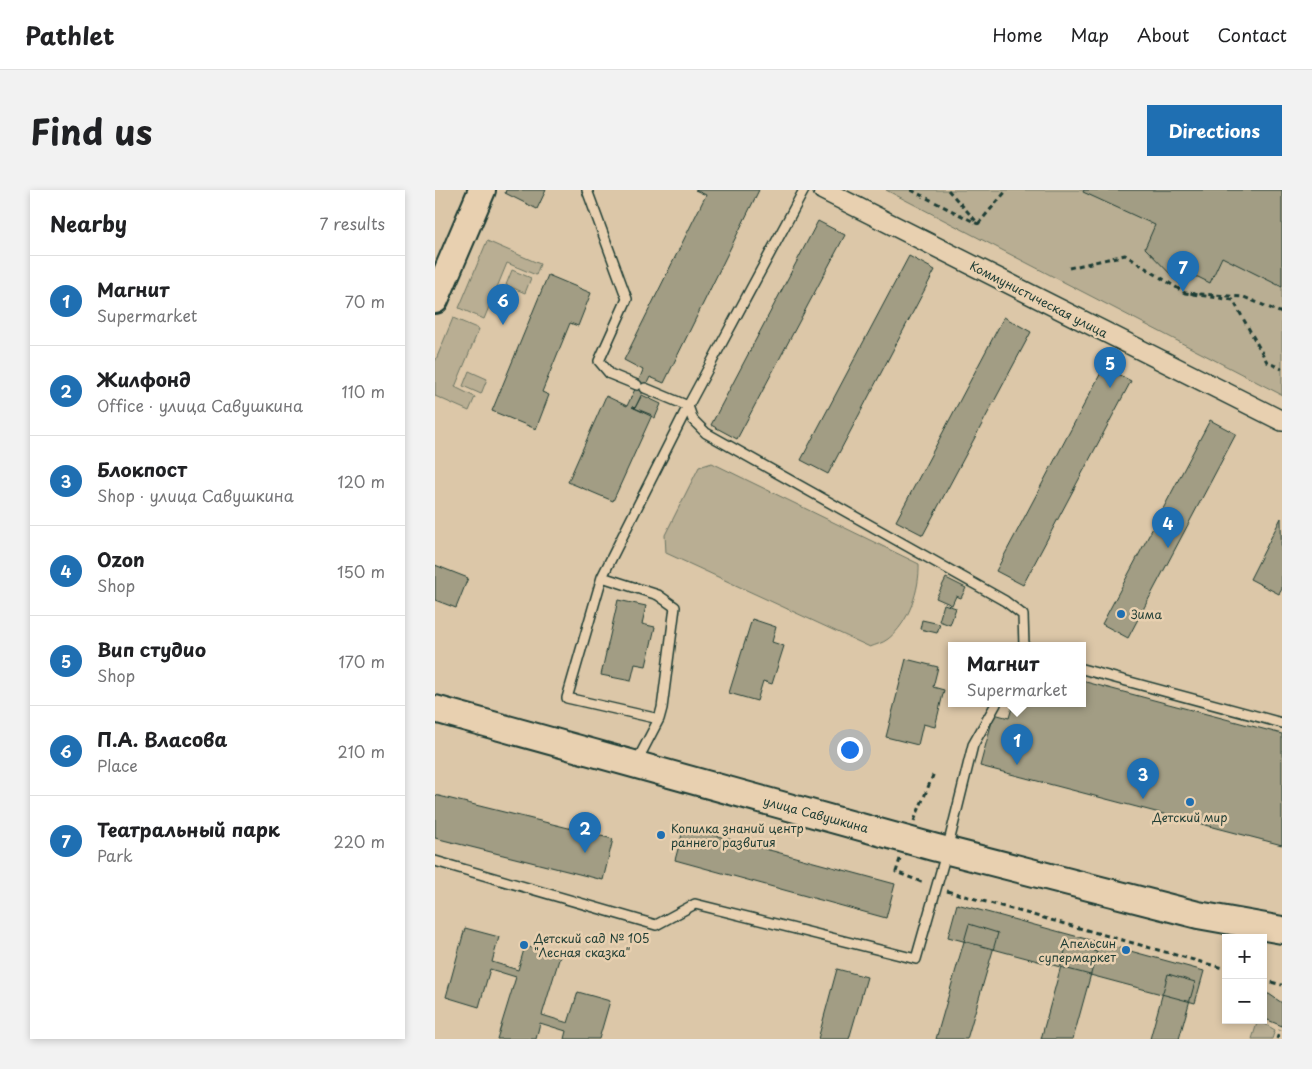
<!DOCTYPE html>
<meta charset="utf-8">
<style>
body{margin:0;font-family:"Playpen Sans",sans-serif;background:#f2f2f2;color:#202124}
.controls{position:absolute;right:15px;bottom:15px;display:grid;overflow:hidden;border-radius:0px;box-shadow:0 2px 8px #0003}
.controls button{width:45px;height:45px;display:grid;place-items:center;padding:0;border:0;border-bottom:1px solid #e0e0e0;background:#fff;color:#202124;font:25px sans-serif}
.you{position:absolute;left:414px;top:559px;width:18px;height:18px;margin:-12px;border:4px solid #fff;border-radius:50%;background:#1a73e8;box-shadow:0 0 0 8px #1a73e833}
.badge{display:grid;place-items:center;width:32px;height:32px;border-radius:50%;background:#1f6fb2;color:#fff;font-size:16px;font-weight:700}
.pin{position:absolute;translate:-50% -41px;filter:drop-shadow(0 1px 2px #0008)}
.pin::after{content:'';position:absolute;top:26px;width:18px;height:15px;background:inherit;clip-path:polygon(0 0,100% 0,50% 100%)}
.popup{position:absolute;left:513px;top:452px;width:138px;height:65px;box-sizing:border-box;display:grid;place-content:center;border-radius:0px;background:#fff;filter:drop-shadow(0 1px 4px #0005);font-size:16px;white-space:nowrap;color:#757577}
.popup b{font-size:19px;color:#202124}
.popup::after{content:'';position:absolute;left:50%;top:100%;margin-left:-10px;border:10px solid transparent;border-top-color:#fff}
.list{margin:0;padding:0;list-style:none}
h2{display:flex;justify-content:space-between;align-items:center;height:65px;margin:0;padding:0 20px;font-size:21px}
h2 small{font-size:16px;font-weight:400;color:#757577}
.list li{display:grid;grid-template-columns:32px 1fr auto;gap:15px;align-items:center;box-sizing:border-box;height:90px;padding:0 20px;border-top:1px solid #e0e0e0}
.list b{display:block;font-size:19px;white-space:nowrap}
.list p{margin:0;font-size:16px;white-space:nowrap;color:#757577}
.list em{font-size:16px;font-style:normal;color:#757577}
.map{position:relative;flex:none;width:847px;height:849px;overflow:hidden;border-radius:0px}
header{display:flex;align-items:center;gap:30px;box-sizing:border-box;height:70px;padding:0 25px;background:#fff;border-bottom:1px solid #e0e0e0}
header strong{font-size:24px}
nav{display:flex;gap:28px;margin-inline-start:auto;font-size:18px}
.intro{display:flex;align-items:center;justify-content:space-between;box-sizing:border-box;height:120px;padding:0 30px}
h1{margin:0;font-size:35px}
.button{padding:12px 22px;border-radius:0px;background:#1f6fb2;color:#fff;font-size:18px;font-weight:700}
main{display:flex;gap:30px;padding:0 30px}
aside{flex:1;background:#fff;border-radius:0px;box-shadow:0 2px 8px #0003}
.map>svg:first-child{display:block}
.green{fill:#b9ae93;stroke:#6c7664}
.building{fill:#a29d84;stroke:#1f3d34}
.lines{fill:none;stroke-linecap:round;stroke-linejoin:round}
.lane-casing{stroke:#1f3d34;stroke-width:12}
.street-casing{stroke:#1f3d34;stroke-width:22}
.secondary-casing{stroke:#1f3d34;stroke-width:30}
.path{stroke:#1f3d34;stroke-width:3;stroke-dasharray:5 4;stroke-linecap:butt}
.lane{stroke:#e8d0b0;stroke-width:9}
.street{stroke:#e8d0b0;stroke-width:19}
.secondary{stroke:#e8d0b0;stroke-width:26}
.poi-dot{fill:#1f6fb2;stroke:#e8d0b0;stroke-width:2}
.labels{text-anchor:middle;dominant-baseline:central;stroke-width:5;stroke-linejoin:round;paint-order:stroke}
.street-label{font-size:12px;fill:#1f3d34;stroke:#e8d0b0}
.poi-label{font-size:12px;fill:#1f3d34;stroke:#e8d0b0;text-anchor:start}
</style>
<header>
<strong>Pathlet</strong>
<nav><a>Home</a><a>Map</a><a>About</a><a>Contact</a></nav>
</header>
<div class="intro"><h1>Find us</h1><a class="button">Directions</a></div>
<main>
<aside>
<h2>Nearby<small>7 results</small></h2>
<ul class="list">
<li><span class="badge">1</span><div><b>Магнит</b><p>Supermarket</p></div><em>70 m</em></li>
<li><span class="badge">2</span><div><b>Жилфонд</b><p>Office · улица Савушкина</p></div><em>110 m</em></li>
<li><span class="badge">3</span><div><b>Блокпост</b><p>Shop · улица Савушкина</p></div><em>120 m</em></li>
<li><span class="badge">4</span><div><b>Ozon</b><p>Shop</p></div><em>150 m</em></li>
<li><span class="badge">5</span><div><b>Вип студио</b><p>Shop</p></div><em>170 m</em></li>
<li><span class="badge">6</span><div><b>П.А. Власова</b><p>Place</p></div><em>210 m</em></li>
<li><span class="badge">7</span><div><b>Театральный парк</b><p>Park</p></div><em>220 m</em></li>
</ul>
</aside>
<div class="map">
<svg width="847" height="849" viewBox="0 0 847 849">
<rect width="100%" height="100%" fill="#dcc7a8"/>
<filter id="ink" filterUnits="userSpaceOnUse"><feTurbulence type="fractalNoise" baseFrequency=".02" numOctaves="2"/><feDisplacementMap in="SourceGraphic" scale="10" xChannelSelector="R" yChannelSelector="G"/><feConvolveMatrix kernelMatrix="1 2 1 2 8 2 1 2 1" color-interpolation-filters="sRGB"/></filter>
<g filter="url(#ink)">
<!-- green -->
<path class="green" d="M451,0h396v205z
M52,51l53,23 -4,11 -29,-12 -23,56 -25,-11z
M77,80l19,8 -6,15 -19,-8z
M18,128l26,11 -24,58 20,10 -6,14 -34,-15v-34z
M34,181l18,8 -6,15 -18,-8z
M277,273l207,101c1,25 -10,59 -31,75 -5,4 -13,6 -18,8l-204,-94 -1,-18 34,-68z
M823,830l17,10 -3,9h-20z"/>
<!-- building -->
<path class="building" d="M71,0h40l-9,19 -32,-16z
M260,0h64l-95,193 -14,-6 -15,31 -3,-1 20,8 -39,86 -45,-19 38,-86 21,10 10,-21 6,-15 -19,-10 82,-165z
M649,0h198v97l-60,-30 -12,26 -12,-6 -12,-1 -7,7 -34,-35 10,-23 -72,-33z
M383,31l27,14 -108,204 -26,-14z
M474,66l26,14 -107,204 -27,-14z
M113,85l43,18 -13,33 -8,-3 -28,69 7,3 -13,34 -44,-18z
M569,127l27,15 -108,203 -27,-14z
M669,177l27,14 -108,204 -27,-14z
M207,205l19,9 -6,14 -23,-11 3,1z
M775,230l26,14 -108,204 -26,-14z
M846,328l1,71 -3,5 -29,-15z
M0,375l33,13 -12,30 -21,-8z
M511,388l20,10 -5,10 -5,-2 -4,9 -16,-7z
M183,410l28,6 -4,18 13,3 -9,39 -11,-2 -4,17 -30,-6z
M509,414l12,4 -6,17 -11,-4z
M317,429l24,8 -4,15 12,4 -12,38 -9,-3 -6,20 -28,-8z
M487,430l18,4 -3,9 -17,-4z
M471,469l32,8 -5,20 11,3 -9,37 -12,-3 -5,21 -32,-8z
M647,491l200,53v111l-302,-79 14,-52 15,4 4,-14h69z
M0,605l178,44 -10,41 -168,-42z
M249,637l211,57 -9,34 -211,-58z
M522,714l247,67 -9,32 -247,-66z
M534,734l29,9 -31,106h-31z
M30,738l34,9 -7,25 26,8 7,-24 35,10 -18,59 26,8 10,-31 32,9 -11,38h-35l2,-8 -26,-8 -4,16h-39l19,-62 -26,-8 -11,38 -33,-10z
M632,754l30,8 -24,87h-32z
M402,779l30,8 -18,62h-31z
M733,784l27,8 -16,57h-29z
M828,804h6l13,9v23l-19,-8z"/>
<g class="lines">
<!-- lane casing -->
<g class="lane-casing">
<path id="lane" d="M152,0l40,109 -28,62 11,13 27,11
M210,198l43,18 5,14 13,13 299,168 18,14 1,31
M167,387l56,18 17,12 -13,101 -3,11 -23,44
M647,479l200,54
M224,529l-92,-21 35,-121 86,-171 116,-216
M0,671l221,64 39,-21 221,55 31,-109 26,-105 23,-41"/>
</g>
<!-- street casing -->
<g class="street-casing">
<path id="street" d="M388,0l459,231"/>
</g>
<!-- secondary casing -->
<g class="secondary-casing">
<path id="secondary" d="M0,110l47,-110
M0,519l498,138 265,68 84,15"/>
</g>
<!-- path -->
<path class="path" d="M476,0l67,34
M513,0l28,31
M543,34l29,-34
M634,78l56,-13 60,38
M847,123l-38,-16 -59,-4 48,7 34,62 15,7
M479,631l20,-48
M465,669l-4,13 28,11
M512,701l279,78
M828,790l19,5
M842,849l3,-9"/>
<!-- lane -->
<use href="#lane" class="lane"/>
<!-- street -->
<use href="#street" class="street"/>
<!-- secondary -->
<use href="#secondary" class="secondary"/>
</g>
</g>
<!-- markers -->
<g class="poi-dot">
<circle cx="686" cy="424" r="5"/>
<circle cx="755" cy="612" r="5"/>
<circle cx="226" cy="645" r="5"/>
<circle cx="89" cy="755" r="5"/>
<circle cx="691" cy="760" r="5"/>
</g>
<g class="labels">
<!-- street labels -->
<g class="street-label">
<text transform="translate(604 109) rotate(27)">Коммунистическая улица</text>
<text transform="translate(381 624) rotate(15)">улица Савушкина</text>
</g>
<!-- poi labels -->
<g class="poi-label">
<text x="696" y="424">Зима</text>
<text x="755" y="627" text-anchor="middle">Детский мир</text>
<text x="236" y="638">Копилка знаний центр<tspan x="236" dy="14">раннего развития</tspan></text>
<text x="99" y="748">Детский сад № 105<tspan x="99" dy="14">"Лесная сказка"</tspan></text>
<text x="681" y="753" text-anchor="end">Апельсин<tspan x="681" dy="14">супермаркет</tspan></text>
</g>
</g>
</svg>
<div class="controls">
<button>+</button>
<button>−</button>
</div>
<div class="you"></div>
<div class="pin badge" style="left:582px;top:575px">1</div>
<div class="popup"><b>Магнит</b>Supermarket</div>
<div class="pin badge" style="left:150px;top:663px">2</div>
<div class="pin badge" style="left:708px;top:609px">3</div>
<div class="pin badge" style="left:733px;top:358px">4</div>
<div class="pin badge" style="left:675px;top:198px">5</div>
<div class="pin badge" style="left:68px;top:135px">6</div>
<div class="pin badge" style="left:748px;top:102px">7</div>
</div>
</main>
